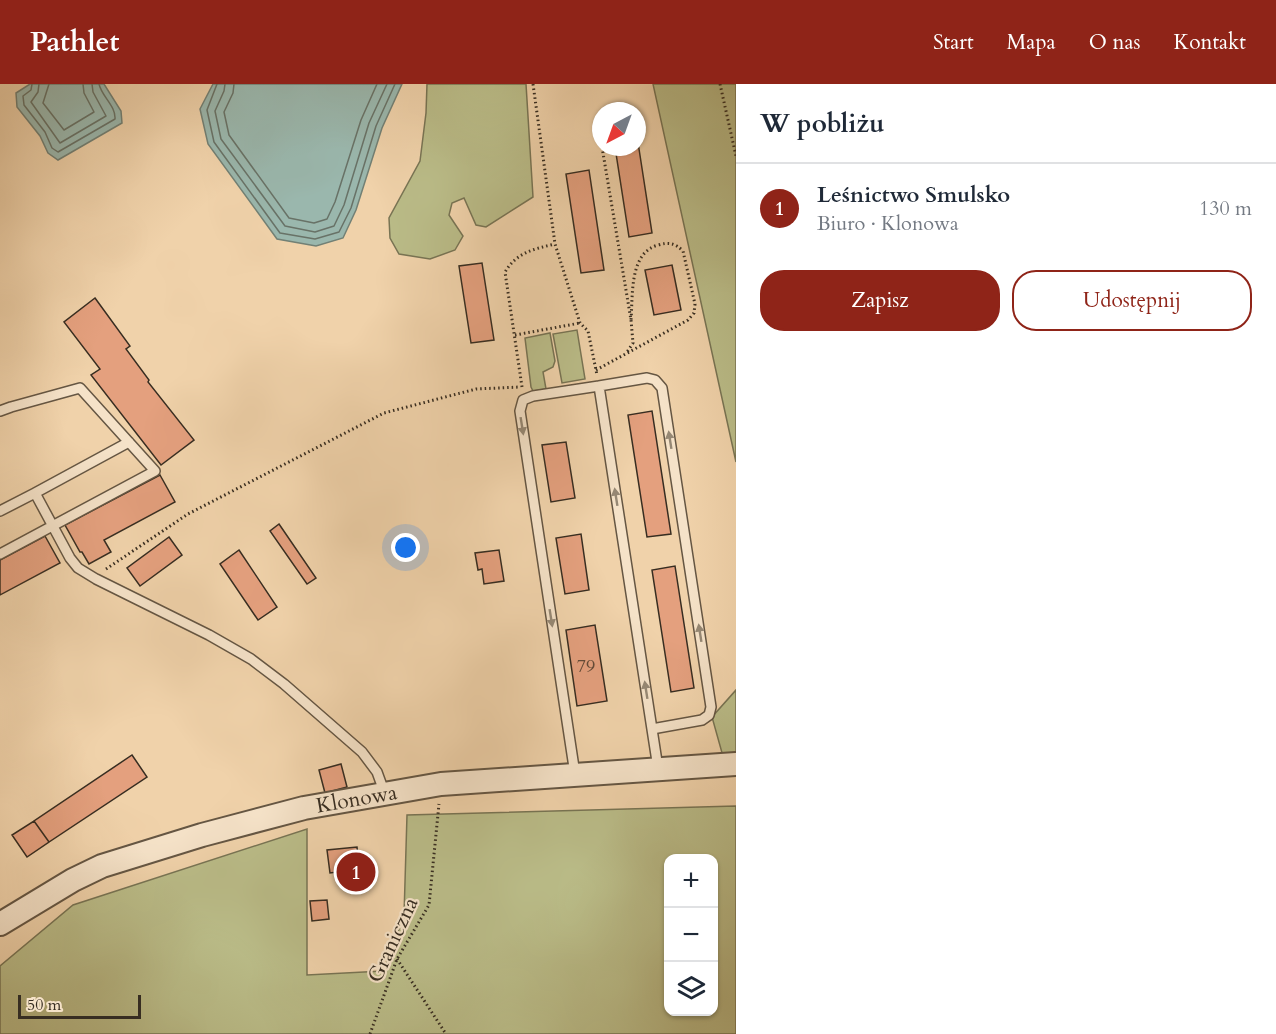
<!DOCTYPE html>
<html lang="pl">
<meta charset="utf-8">
<style>
body{margin:0;font-family:Cardo,serif;background:#f2f2f3;color:#1f2937}
.controls{position:absolute;right:18px;bottom:18px;display:grid;overflow:hidden;border-radius:12px;box-shadow:0 2px 4px #0004}
.controls button{width:54px;height:54px;display:grid;place-items:center;padding:0;border:0;border-bottom:2px solid #e0e1e3;background:#fff;color:#1f2937;font:30px sans-serif}
.compass{position:absolute;left:592px;top:18px;width:54px;height:54px;border-radius:50%;background:#fff;box-shadow:0 2px 4px #0004;rotate:221deg}
.scale{position:absolute;left:18px;bottom:15px;width:123px;box-sizing:border-box;padding-left:6px;border:3px solid #372d21;border-top:0;font-size:16px;line-height:21px;white-space:nowrap;color:#372d21;-webkit-text-stroke:4px #f5e2c8;paint-order:stroke}
.you{position:absolute;left:406px;top:464px;width:21px;height:21px;margin:-15px;border:4px solid #fff;border-radius:50%;background:#1a73e8;box-shadow:0 0 0 9px #1a73e833}
.badge{display:grid;place-items:center;width:39px;height:39px;border-radius:50%;background:#8f2418;color:#fff;font-size:20px;font-weight:700}
.pin{position:absolute;translate:-50% -50%;border:3px solid #fff;box-shadow:0 2px 6px #0006}
.list{margin:0;padding:0;list-style:none}
h2{display:flex;justify-content:space-between;align-items:center;height:78px;margin:0;padding:0 24px;font-size:26px}
h2 small{font-size:20px;font-weight:400;color:#747a83}
.list li{display:grid;grid-template-columns:39px 1fr auto;gap:18px;align-items:center;box-sizing:border-box;height:90px;padding:0 24px;border-top:2px solid #e0e1e3}
.list b{display:block;font-size:22px;white-space:nowrap}
.list p{margin:0;font-size:20px;white-space:nowrap;color:#747a83}
.list em{font-size:20px;font-style:normal;color:#747a83}
.actions{display:flex;gap:12px;padding:18px 24px}
.actions a{flex:1;padding:14px 0;border:2px solid #8f2418;border-radius:24px;text-align:center;font-size:21px;color:#8f2418}
.actions .main{background:#8f2418;color:#fff}
.icon{flex:none;width:33px;height:33px;fill:none;stroke:currentColor;stroke-width:2;stroke-linecap:round;stroke-linejoin:round}
.map{position:relative;flex:none;width:736px;height:950px;overflow:hidden}
header{display:flex;align-items:center;gap:36px;box-sizing:border-box;height:84px;padding:0 30px;background:#8f2418;color:#fff}
header strong{font-size:28px}
nav{display:flex;gap:33px;margin-inline-start:auto;font-size:21px}
main{display:flex}
aside{flex:1;background:#fff}
.map>svg:first-child{display:block}
.green{fill:#babc88;stroke:#787454;stroke-width:1.5;fill-rule:evenodd}
.water{fill:#9ab7ad;stroke:#728075;stroke-width:1.5}
.lines{fill:none;stroke-linecap:round;stroke-linejoin:round}
.shore{stroke:#687267;stroke-width:1.5}
.building{fill:#e4a07e;stroke:#372d21;stroke-width:1.5}
.service-casing{stroke:#655643;stroke-width:12}
.tertiary-casing{stroke:#655643;stroke-width:26}
.path{stroke:#372d21;stroke-width:3;stroke-dasharray:1.5 3;stroke-linecap:butt}
.service{stroke:#f5e2c8;stroke-width:9}
.tertiary{stroke:#f5e2c8;stroke-width:22}
.oneway{fill:#968874}
.labels{text-anchor:middle;dominant-baseline:central;stroke-width:4.5;stroke-linejoin:round;paint-order:stroke}
.number-label{font-size:18px;fill:#624a38}
.street-label{font-size:21px;fill:#372d21;stroke:#f5e2c8}
</style>
<header>
<strong>Pathlet</strong>
<nav><a>Start</a><a>Mapa</a><a>O nas</a><a>Kontakt</a></nav>
</header>
<main>
<div class="map">
<svg width="736" height="950" viewBox="0 0 736 950">
<rect width="100%" height="100%" fill="#f0d2aa"/>
<filter id="stains"><feTurbulence type="fractalNoise" baseFrequency=".00333" numOctaves="4"/><feColorMatrix values="0 0 0 0 .2 0 0 0 0 .09 0 0 0 0 .02 0 0 0 .5 -.17"/></filter>
<radialGradient id="worn" r=".72"><stop offset=".6" stop-color="#630" stop-opacity="0"/><stop offset="1" stop-color="#630" stop-opacity=".3"/></radialGradient>
<!-- green -->
<path class="green" d="M427,0h99l7,113 -47,30 -10,-2 -12,-27 -12,5 -3,12 14,21 -8,14 -25,9 -31,-5 -9,-16 -1,-20 31,-57 6,-48z
M653,0h83v378z
M577,246l8,49 -23,4 -9,-49z
M550,249l5,28 -2,6 -10,5 3,17 -13,2 -2,-4 -6,-49z
M736,606v68l-12,2 -12,-43z
M736,722v228h-736v-68l73,-61 234,-76v146l76,-4 21,-55 3,-101zM668,774h46v154h-46z"/>
<!-- water -->
<path class="water" d="M30,0h74l17,27 1,12 -64,37 -10,-7 -8,-17 -23,-29 -1,-14z
M213,0h189l-20,44 -26,82 -13,28 -27,8 -39,-7 -69,-95 -8,-35z"/>
<g class="lines">
<!-- shore -->
<path class="shore" d="M32,0l-1,6 -8,6 1,9 21,27 7,16 6,4 57,-33c1,-13 -13,-22 -16,-35
M39,0l-1,8 -7,10 29,41 46,-27 -13,-24 -1,-8
M49,0l-6,19 21,27 30,-18 -10,-19 -1,-9
M217,0l-10,26 7,32 66,91 35,6 24,-7 12,-24 25,-82 19,-42
M225,0l-1,7 -9,20 6,28 64,87 30,6 19,-6 10,-21 25,-82 18,-39
M234,0l-1,9 -9,19 5,23 60,83 25,5 13,-4 8,-17 26,-82 16,-36"/>
</g>
<!-- building -->
<path class="building" d="M637,52l15,97 -23,4 -14,-90h22z
M589,86l15,100 -23,3 -15,-99z
M482,179l12,77 -23,3 -12,-77z
M672,181l9,45 -27,5 -9,-45z
M95,214l35,48 -4,3 23,31 -1,2 46,58 -33,25 -70,-90 9,-6 -36,-47z
M652,327l19,123 -24,3 -19,-122z
M566,358l9,56 -24,4 -9,-57z
M160,391l15,27 -71,38 7,12 -22,12 -7,-12h-2l-15,-27z
M279,440l37,54 -9,6 -37,-53z
M581,450l8,56 -24,4 -9,-56z
M45,452l15,27 -60,32v-35z
M169,453l13,18 -42,31 -13,-18z
M239,466l38,57 -19,13 -38,-56z
M499,466l5,31 -20,3 -2,-15 -4,1 -3,-17z
M675,482l19,122 -23,4 -19,-122z
M595,541l12,76 -30,5 -11,-76z
M132,671l15,22 -98,65 -15,-21z
M341,680l6,23 -22,6 -6,-23z
M34,737l15,21 -22,15 -15,-22z
M357,763l2,22 -29,4 -3,-23z
M327,816l2,19 -17,2 -2,-20z"/>
<g class="lines">
<!-- service casing -->
<g class="service-casing">
<path id="service" d="M599,302l48,-8 8,2 7,8 49,319 -2,8 -7,5 -50,9
M0,327l11,-4 69,-19 75,83 -155,83
M35,409l94,-51
M0,427l35,-18 35,65 8,10 18,11 113,56 42,24 33,25 78,68 15,20 8,22
M575,690l-55,-363 3,-11 10,-4 66,-10 59,382"/>
</g>
<!-- tertiary casing -->
<g class="tertiary-casing">
<g id="tertiary">
<path id="s1" d="M0,840l73,-44 29,-14 100,-31 102,-27 137,-24 295,-20"/>
</g>
</g>
<!-- path -->
<path class="path" d="M533,0l22,160 25,79 8,8 9,44
M720,0l16,72
M602,63l29,173 2,23 -6,9
M515,251l65,-12
M596,286l92,-50 6,-7 1,-9 -12,-53c-8,-8 -14,-9 -25,-6 -29,8 -25,50 -27,75
M522,303l-17,-115c12,-20 29,-23 50,-28
M106,485l82,-55 196,-101 92,-24 44,-2
M397,875l49,75
M370,950l27,-75 32,-54 10,-101"/>
<!-- service -->
<use href="#service" class="service"/>
<!-- tertiary -->
<use href="#tertiary" class="tertiary"/>
</g>
<!-- one-way arrows -->
<defs><path id="oneway-solid" d="M-6-.8H1V-3.2L6.5 0L1 3.2V.8H-6Z" transform="scale(1.5)"/></defs>
<g class="oneway">
<use href="#oneway-solid" transform="translate(522 342) rotate(81)"/>
<use href="#oneway-solid" transform="translate(670 356) rotate(-99)"/>
<use href="#oneway-solid" transform="translate(616 413) rotate(-99)"/>
<use href="#oneway-solid" transform="translate(551 534) rotate(81)"/>
<use href="#oneway-solid" transform="translate(700 549) rotate(-99)"/>
<use href="#oneway-solid" transform="translate(646 606) rotate(-99)"/>
</g>
<g class="labels">
<!-- number labels -->
<g class="number-label">
<text x="586" y="582">79</text>
</g>
<!-- street labels -->
<g class="street-label">
<text stroke="none"><textPath href="#s1" startOffset="381">Klonowa</textPath></text>
<text transform="translate(393 856) rotate(-65)">Graniczna</text>
</g>
</g>
<rect width="100%" height="100%" filter="url(#stains)"/>
<rect width="100%" height="100%" fill="url(#worn)"/>
</svg>
<div class="controls">
<button>+</button>
<button>−</button>
<button><svg class="icon" aria-label="layers" viewBox="0 0 24 24"><path d="M12 4l9 5-9 5-9-5zM3 14l9 5 9-5"/></svg></button>
</div>
<svg class="compass" viewBox="-18 -18 36 36"><path d="M0-13l5 13h-10z" fill="#e53935"/><path d="M0 13l5-13h-10z" fill="#747a83"/></svg>
<div class="scale">50 m</div>
<div class="you"></div>
<div class="pin badge" style="left:356px;top:788px">1</div>
</div>
<aside>
<h2>W pobliżu<small></small></h2>
<ul class="list">
<li><span class="badge">1</span><div><b>Leśnictwo Smulsko</b><p>Biuro · Klonowa</p></div><em>130 m</em></li>
</ul>
<div class="actions"><a class="main">Zapisz</a><a>Udostępnij</a></div>
</aside>
</main>
